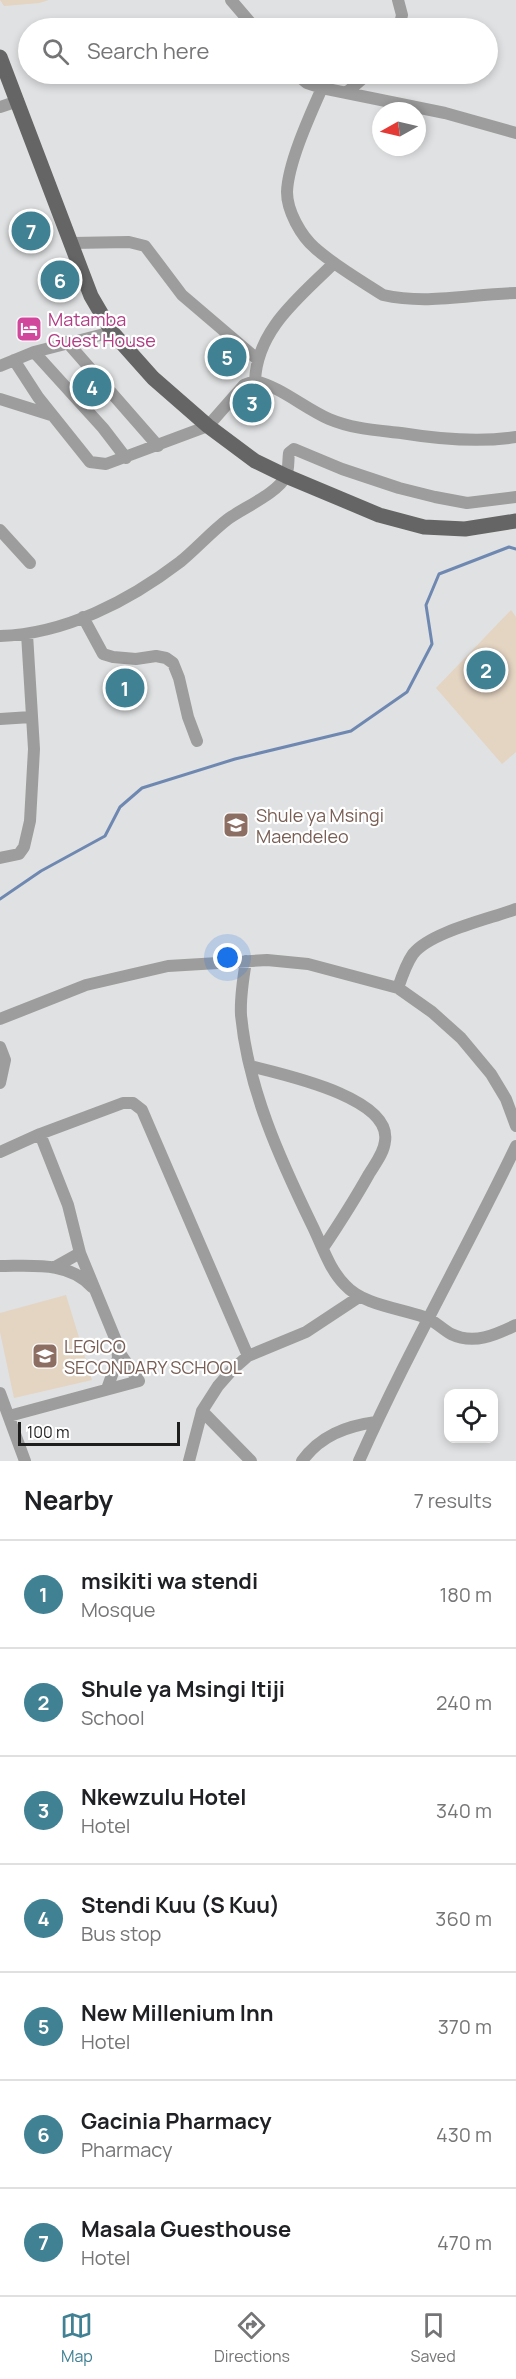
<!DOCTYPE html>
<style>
body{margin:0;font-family:Manrope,sans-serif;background:#f6f6f6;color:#202124}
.controls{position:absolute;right:18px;bottom:18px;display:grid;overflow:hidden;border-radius:12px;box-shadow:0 3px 9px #0003}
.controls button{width:54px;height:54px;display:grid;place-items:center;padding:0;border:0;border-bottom:2px solid #e0e0e0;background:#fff;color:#202124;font:30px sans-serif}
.compass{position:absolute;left:372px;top:102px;width:54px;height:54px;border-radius:50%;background:#fff;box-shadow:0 3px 9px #0003;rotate:262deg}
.scale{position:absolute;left:18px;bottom:15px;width:162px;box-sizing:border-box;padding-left:6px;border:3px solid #1e1e1f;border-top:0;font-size:16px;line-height:21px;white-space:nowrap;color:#1e1e1f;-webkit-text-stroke:4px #fff;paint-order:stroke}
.you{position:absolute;left:228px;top:958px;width:21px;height:21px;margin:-15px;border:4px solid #fff;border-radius:50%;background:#1a73e8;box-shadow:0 0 0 9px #1a73e833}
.badge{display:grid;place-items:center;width:39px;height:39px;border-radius:50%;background:#408194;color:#fff;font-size:20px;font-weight:700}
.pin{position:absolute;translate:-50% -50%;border:3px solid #fff;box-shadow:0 2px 6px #0006}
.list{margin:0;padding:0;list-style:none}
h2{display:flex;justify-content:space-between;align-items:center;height:78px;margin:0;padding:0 24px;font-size:26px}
h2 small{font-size:20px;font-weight:400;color:#757577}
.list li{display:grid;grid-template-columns:39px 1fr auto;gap:18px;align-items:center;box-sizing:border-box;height:108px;padding:0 24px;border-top:2px solid #e0e0e0}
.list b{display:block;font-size:22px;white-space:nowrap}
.list p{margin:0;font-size:20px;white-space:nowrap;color:#757577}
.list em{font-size:20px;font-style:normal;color:#757577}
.icon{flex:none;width:33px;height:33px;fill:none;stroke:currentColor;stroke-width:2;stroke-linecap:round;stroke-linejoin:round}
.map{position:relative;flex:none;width:516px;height:1461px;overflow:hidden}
.search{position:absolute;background:#fff;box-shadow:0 3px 9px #0003;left:18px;right:18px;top:18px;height:66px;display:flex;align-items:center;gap:15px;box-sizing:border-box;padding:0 21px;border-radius:33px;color:#757577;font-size:22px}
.sheet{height:834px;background:#fff}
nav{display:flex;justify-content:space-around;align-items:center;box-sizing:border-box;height:84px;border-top:2px solid #e0e0e0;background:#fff;font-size:16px;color:#757577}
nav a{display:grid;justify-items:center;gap:3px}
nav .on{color:#408194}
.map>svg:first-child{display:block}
.education{fill:#e4d4c2}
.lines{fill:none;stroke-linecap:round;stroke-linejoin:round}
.stream{stroke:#6e88b1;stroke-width:3}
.minor{stroke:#9e9d9d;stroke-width:12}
.major{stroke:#666565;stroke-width:15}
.labels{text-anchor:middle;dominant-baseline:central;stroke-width:4.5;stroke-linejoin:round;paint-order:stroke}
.hotel-label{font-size:18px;fill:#b23c85;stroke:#fff;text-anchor:start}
.education-label{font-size:18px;fill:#785e54;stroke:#fff;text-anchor:start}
</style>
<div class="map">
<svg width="516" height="1461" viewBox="0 0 516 1461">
<rect width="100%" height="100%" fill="#e0e1e2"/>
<!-- education -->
<path class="education" d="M0,0h49l-10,3 -35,3z
M511,610l5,7v135l-14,12 -66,-76z
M66,1295l26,85 -78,18 -14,-66v-19z"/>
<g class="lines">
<!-- stream -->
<path class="stream" d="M0,899l41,-28 64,-35 15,-29 22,-19 93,-29 116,-28 56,-39 25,-48 -6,-39 13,-31 70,-27 7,2"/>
<!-- minor -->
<path class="minor" d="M231,0l24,28
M398,0l4,15 -3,13
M296,74l11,9 15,5 123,25 71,20
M322,88c-12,27 -34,75 -35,104 0,19 14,44 28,56 20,18 45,32 68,47 45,10 88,-1 133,-2
M346,93l22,-19
M0,107l18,-6
M72,243l57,-1 16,4 37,49 75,64
M67,342l91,104
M34,352l69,76 23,30
M14,360l24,37 52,65 16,2 102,-38 36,-41 11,-4c26,6 49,27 74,38 24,10 46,11 72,14 37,6 77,10 115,4
M0,366l34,-14 78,-20
M255,381c2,-52 45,-84 79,-118
M0,399l51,16
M0,530l30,33
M83,617l20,37 10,3 23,2 20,-3 10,2 7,5 6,15 9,39 9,24
M0,636c65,-2 129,-35 180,-74 16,-13 31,-30 48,-43 15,-11 50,-26 58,-43 3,-7 2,-16 3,-23l5,-4 48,20 57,19 36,9 32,6 49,-6
M0,719l31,-2
M0,858l19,-4 5,-7 6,-26 4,-72 -7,-115
M246,961c-3,18 -6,36 -5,54 7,74 39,144 71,210 10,20 17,44 33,60 18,20 54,23 79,32 10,3 18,12 27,17 23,11 44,1 65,-9
M398,988c4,-12 8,-24 15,-34 17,-22 76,-35 103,-45
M0,1019l86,-34 82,-19 99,-6 41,4 90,24 34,24 29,26 30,36 15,25 10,27
M0,1047l5,13 -5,23
M250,1066c31,8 142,31 135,75 -1,12 -10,23 -16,33 -14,25 -30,50 -46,74
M40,1134l28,71 12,48 37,90 1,15 -11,31
M0,1152l40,-18 83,-31h10l9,7 106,246
M0,1266c31,0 69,-5 92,21
M55,1267l25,-14
M0,1393l25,68
M202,1411l49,50
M9,1416l130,-35 -20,-29
M189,1461l13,-50 16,-25 14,-16 16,-14 58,-24 53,-35
M302,1461c18,-25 44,-35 74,-39
M359,1461c48,-108 106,-209 157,-315"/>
<!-- major -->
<path class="major" d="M0,57l91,239 21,36 41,46 55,48 47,35 31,15 93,39 45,12 41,2 51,-8"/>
</g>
<!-- icons -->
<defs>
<g id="hotel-square" transform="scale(1.35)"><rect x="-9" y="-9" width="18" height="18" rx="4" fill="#d1479c" stroke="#fff"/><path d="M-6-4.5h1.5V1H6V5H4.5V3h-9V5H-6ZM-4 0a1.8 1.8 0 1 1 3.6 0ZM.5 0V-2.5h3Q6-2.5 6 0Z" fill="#fff"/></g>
<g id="school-square" transform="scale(1.35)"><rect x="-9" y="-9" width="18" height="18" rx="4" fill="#8d6e63" stroke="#fff"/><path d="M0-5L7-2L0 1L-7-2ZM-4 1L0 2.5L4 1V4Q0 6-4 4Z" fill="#fff"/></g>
</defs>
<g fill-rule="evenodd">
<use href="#hotel-square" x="29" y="329"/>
<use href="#school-square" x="236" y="825"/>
<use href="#school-square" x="45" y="1356"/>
</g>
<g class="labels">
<!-- hotel labels -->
<g class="hotel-label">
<text x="48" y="319">Matamba<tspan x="48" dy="21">Guest House</tspan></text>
</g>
<!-- education labels -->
<g class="education-label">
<text x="256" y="815">Shule ya Msingi<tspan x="256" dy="21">Maendeleo</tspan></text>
<text x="64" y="1346">LEGICO<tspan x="64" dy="21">SECONDARY SCHOOL</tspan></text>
</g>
</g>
</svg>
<div class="controls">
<button><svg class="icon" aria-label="locate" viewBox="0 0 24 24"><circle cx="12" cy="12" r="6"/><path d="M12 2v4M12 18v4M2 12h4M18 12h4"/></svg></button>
</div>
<svg class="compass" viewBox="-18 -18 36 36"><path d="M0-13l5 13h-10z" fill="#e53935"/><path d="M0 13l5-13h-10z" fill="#757577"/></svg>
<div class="scale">100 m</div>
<div class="you"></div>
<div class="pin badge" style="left:125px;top:688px">1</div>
<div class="pin badge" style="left:486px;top:670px">2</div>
<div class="pin badge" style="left:252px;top:403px">3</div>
<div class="pin badge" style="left:92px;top:387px">4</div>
<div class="pin badge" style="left:227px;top:357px">5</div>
<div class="pin badge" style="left:60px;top:280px">6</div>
<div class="pin badge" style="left:31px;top:231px">7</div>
<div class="search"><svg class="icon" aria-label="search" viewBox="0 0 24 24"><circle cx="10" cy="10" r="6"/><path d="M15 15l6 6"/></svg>Search here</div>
</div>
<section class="sheet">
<h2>Nearby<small>7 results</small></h2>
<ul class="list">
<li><span class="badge">1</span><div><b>msikiti wa stendi</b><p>Mosque</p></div><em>180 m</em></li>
<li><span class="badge">2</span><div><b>Shule ya Msingi Itiji</b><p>School</p></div><em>240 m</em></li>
<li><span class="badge">3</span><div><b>Nkewzulu Hotel</b><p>Hotel</p></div><em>340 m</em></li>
<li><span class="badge">4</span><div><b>Stendi Kuu (S Kuu)</b><p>Bus stop</p></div><em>360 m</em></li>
<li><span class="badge">5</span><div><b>New Millenium Inn</b><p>Hotel</p></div><em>370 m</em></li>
<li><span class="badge">6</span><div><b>Gacinia Pharmacy</b><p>Pharmacy</p></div><em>430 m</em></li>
<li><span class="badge">7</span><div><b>Masala Guesthouse</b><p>Hotel</p></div><em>470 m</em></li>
</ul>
</section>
<nav>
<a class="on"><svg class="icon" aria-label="map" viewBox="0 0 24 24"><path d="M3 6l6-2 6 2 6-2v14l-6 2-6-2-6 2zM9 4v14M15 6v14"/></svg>Map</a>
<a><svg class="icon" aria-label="directions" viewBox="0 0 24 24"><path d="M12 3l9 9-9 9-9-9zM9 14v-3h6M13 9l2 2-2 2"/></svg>Directions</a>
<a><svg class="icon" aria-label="saved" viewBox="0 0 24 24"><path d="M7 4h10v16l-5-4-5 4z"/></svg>Saved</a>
</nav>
